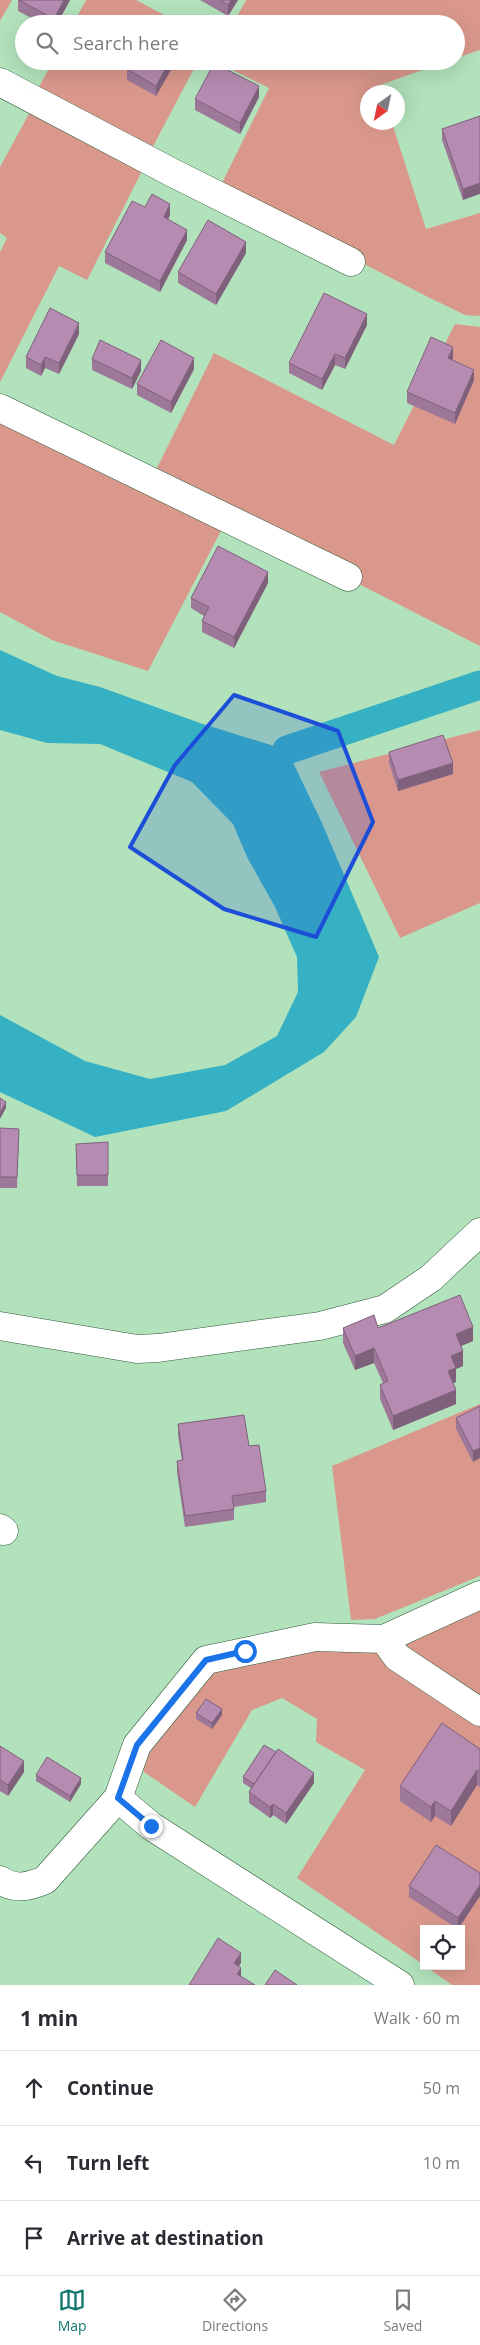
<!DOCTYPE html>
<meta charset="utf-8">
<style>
body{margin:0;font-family:"Open Sans",sans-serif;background:#f2f2f3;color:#2b2b33}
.controls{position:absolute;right:15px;bottom:15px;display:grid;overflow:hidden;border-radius:0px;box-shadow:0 5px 20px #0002}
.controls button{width:45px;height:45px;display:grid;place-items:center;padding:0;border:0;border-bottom:1px solid #e1e1e2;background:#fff;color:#2b2b33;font:25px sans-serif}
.compass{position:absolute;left:360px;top:85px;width:45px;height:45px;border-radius:50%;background:#fff;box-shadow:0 5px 20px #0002;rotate:213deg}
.stop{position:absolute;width:15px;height:15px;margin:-11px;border:4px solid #1a73e8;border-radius:50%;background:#fff}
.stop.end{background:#1a73e8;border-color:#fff;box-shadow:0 1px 5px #0008}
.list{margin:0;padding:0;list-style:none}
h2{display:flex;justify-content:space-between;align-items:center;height:65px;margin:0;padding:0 20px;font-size:21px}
h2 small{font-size:16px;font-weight:400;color:#7c7c81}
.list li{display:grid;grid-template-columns:32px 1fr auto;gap:15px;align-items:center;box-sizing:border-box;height:75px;padding:0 20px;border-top:1px solid #e1e1e2}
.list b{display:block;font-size:19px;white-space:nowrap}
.list em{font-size:16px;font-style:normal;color:#7c7c81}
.icon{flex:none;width:28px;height:28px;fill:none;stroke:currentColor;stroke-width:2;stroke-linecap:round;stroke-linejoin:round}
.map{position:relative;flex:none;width:480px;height:1985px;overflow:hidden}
.search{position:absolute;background:#fff;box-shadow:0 5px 20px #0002;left:15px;right:15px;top:15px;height:55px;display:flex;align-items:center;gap:12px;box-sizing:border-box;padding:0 18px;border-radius:28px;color:#7c7c81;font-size:19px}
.sheet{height:290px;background:#fff}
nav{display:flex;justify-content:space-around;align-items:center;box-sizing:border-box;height:70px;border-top:1px solid #e1e1e2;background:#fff;font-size:14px;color:#7c7c81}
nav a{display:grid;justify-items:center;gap:2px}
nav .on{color:#0f766e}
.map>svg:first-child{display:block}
.green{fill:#da988c}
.water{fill:#36b1c4}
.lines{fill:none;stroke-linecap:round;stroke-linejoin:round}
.canal{stroke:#36b1c4;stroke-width:29}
.minor-casing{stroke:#2e5a39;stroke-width:29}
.minor{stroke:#fff;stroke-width:28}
.wall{fill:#9d7898}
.shaded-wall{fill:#7f617c}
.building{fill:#b68bb1;stroke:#7f617c}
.route{stroke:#1a73e8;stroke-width:6}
.marked{fill:#1d4ed8;fill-opacity:0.2;stroke:#1d4ed8;stroke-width:4;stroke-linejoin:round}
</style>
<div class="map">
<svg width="480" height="1985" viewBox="0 0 480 1985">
<rect width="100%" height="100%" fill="#b2e2bb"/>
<!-- green -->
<path class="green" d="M0,0h12l-12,21z
M86,0h50l45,24h-108z
M246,0h234v50l-24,8v-34h-223z
M53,61h145l-49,93 -115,-58z
M214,61h234l-68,24 2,7h-14v30l24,1 34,106 54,-16v103l-15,-1 -39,-19 -207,-107 50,-101z
M31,110l113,57 -57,113 -28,-14 -59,116v-130l7,-14 -7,-5v-66z
M455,324l25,3v319l-328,-168 62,-125 180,92z
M0,414l223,113 -75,144 -96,-31 -52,-28z
M480,730v173l-80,35 -81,-166z
M480,1404v172l-105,43 -24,1 -19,-154z
M480,1609v94l-75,-50v-14z
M364,1636l116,85v264h-28l-27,-19h36v-37h-37v36l-127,-87 68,-108 -49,-28 1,-23 -35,-21 -30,12 -57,97 -51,-35 -4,-12 56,-90z"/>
<!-- water -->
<path class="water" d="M0,650l57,26 43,11 100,36 87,27 35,73 57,134 -23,60 -32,35 -98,59 -131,26 -95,-45v-77l85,46 65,18 75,-14 52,-29 21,-44 -1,-35 -22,-50 -28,-50 -14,-33 -41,-42 -92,-38 -53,-1 -47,-13z"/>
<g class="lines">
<!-- canal -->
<path class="canal" d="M287,750l193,-65"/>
<!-- minor casing -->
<g class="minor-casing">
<path id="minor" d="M0,82l171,90 180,90
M0,408l348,169
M0,1326l137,23 21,-1 162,-22 65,-17 46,-31 49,-46
M0,1528l4,3
M384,1639l13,18 83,55
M0,1880c15,10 28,7 45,0l73,-82
M400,1985l-249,-159 -33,-28 19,-53 69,-85 109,-23 69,2 96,-44"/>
</g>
<!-- minor -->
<use href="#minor" class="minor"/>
</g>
<!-- wall -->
<path class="wall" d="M18,0h52l-13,24h-14l-25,-13z
M200,0h38l-10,16z
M131,61h45l-20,35 -29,-16v-11z
M259,97l-19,37 -45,-24v-11z
M480,116l-17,84 -21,-60v-11z
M145,207l25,8 -2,5 19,20 -27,52 -55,-29v-11z
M246,253l-30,52 -38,-22v-11z
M367,325l-22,44 -10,-4 -13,25 -33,-17v-10z
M79,334l-20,40 -14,-6 -4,8 -15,-8v-11z
M453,358l-1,2 22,20 -19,44 -48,-21v-11z
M92,359l49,12 -9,18 -40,-19z
M194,369l-23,44 -34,-18v-11z
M268,583l-34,65 -32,-16v-11l2,-5 -13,-8v-10z
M389,752l64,22 -55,17 -9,-28z
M0,1128l19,1 -2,59h-17z
M76,1144l32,31v11h-31z
M343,1328h35l95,13 -12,5 2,20 -7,3v13l-3,1 3,21 -63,26 -13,-31v-14l3,-2 -9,-20 -19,7 -12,-27z
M480,1406l-7,56 -17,-33v-11z
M178,1424l71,22 17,45v11l-32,5v13l-49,7 -8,-55v-11h5l-4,-26z
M196,1713l26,2 -10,14 -16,-10z
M0,1746l24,26 -16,24 -8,-5z
M480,1749v38l-3,-2 -26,41 -16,-10 -4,6 -31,-21v-15z
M36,1775l45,9 -11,18 -34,-21z
M243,1777l71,6 -28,41 -13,-9 -3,3 -21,-15v-11l2,-4 -8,-5z
M409,1886l71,10 -22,33 -49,-32z"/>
<!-- shaded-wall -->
<path class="shaded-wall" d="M64,0h6l-13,24h-3v-5z
M231,0h7l-10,16v-11z
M170,61h6l-20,35v-10z
M259,86v11l-19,37v-11z
M480,183v11l-17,6v-11z
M170,204v11l-6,13v-11z
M187,230v10l-27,52v-11z
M246,242v11l-30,52v-11z
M367,314v11l-22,44v-11z
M79,323v11l-20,40v-11z
M453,347v11l-5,11v-11z
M335,354v11l-13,25v-11z
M45,357v11l-4,8v-11z
M194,358v11l-23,44v-11z
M141,360v11l-9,18v-11z
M474,370v10l-19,44v-11z
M268,572v11l-34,65v-11z
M453,763v11l-55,17v-11z
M6,1102v6l-6,11v-6z
M473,1327v14l-17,7v-14z
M374,1348v15l-19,7v-14z
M463,1351v15l-7,3v13l-8,3v-14l3,-15z
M456,1390v14l-63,26v-14z
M480,1448v10l-7,4v-11z
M222,1709v6l-10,14v-6z
M24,1761v11l-16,24v-11z
M477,1770v15l-26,41v-15z
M314,1773v10l-28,41v-11z
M81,1778v6l-11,18v-6z
M435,1801v15l-4,6v-15z
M273,1804v11l-3,3v-11z
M480,1885v11l-22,33v-11z
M241,1953v10l-7,11v-11z
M241,1968v11l-4,-5z"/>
<!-- building -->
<path class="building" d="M19,0h45l-10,19z
M220,0h11l-3,5z
M158,15l15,9h-20z
M131,61h39l-14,25 -29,-17z
M214,63l45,23 -19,37 -45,-24z
M480,116v67l-17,6 -21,-60z
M152,194l18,10 -6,13 23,13 -27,51 -55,-29 27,-51 13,6z
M208,220l38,22 -30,52 -38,-22z
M324,293l43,21 -22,44 -10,-4 -13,25 -33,-16z
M50,308l29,15 -20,40 -14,-6 -4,8 -15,-8z
M431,337l22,10 -5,11 26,12 -19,43 -48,-21z
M100,340l41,20 -9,18 -40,-19z
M161,340l33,18 -23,44 -34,-18z
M218,546l50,26 -34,65 -32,-16 7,-14 -18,-9z
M443,735l10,28 -55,17 -9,-28z
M0,1098l6,4 -6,11z
M0,1128l19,1 -2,48h-17z
M108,1142v33h-31l-1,-31z
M460,1295l13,32 -17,7 7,17 -12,5 5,12 -8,3 8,19 -63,26 -13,-31 8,-4 -14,-33 -19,8 -12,-28 31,-13 4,13z
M480,1406v42l-7,3 -17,-33z
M244,1415l5,31 10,-1 7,46 -34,5 2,13 -49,7 -8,-55 6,-1 -5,-36z
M206,1699l16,10 -10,14 -16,-10z
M442,1723l38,26v23l-3,-2 -26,41 -16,-10 -4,6 -31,-21z
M264,1745l12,7 -22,32 -11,-7z
M0,1746l24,15 -16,24 -8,-5z
M278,1749l36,24 -28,40 -13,-9 -3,3 -21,-15z
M47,1757l34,21 -11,18 -34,-21z
M436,1845l44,28v12l-22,33 -49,-32z
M218,1938l23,15 -7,10 7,5 -4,6 18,11h-66z
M275,1970l22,15h-32z"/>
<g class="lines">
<!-- route -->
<path class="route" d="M151,1826l-33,-28 19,-53 69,-85 39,-9"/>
</g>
<!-- marked area -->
<path class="marked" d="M234,695l104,36 35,91 -57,115 -92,-28 -94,-62 45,-82z"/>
</svg>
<div class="controls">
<button><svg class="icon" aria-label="locate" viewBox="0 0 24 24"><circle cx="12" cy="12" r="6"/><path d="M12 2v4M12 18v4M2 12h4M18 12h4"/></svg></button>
</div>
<svg class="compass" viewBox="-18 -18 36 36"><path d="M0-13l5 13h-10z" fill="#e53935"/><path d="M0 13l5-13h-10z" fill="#7c7c81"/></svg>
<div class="stop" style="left:245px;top:1651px"></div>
<div class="stop end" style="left:151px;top:1826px"></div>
<div class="search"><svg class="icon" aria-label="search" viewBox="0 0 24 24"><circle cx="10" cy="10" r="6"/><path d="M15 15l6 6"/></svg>Search here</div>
</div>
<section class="sheet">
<h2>1 min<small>Walk · 60 m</small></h2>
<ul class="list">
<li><svg class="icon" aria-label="ahead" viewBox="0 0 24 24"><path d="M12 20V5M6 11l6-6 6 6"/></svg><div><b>Continue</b></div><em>50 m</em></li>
<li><svg class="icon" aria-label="left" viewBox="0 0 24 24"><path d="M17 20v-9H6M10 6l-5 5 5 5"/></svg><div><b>Turn left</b></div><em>10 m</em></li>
<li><svg class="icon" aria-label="arrive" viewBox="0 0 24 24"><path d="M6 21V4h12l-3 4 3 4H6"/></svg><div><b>Arrive at destination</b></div></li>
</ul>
</section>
<nav>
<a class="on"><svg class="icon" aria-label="map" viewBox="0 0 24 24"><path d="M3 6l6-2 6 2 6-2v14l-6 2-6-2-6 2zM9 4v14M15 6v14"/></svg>Map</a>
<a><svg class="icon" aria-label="directions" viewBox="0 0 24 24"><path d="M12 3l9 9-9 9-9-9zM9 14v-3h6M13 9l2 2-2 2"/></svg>Directions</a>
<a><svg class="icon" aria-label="saved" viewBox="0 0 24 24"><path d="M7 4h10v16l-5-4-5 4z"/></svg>Saved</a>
</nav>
